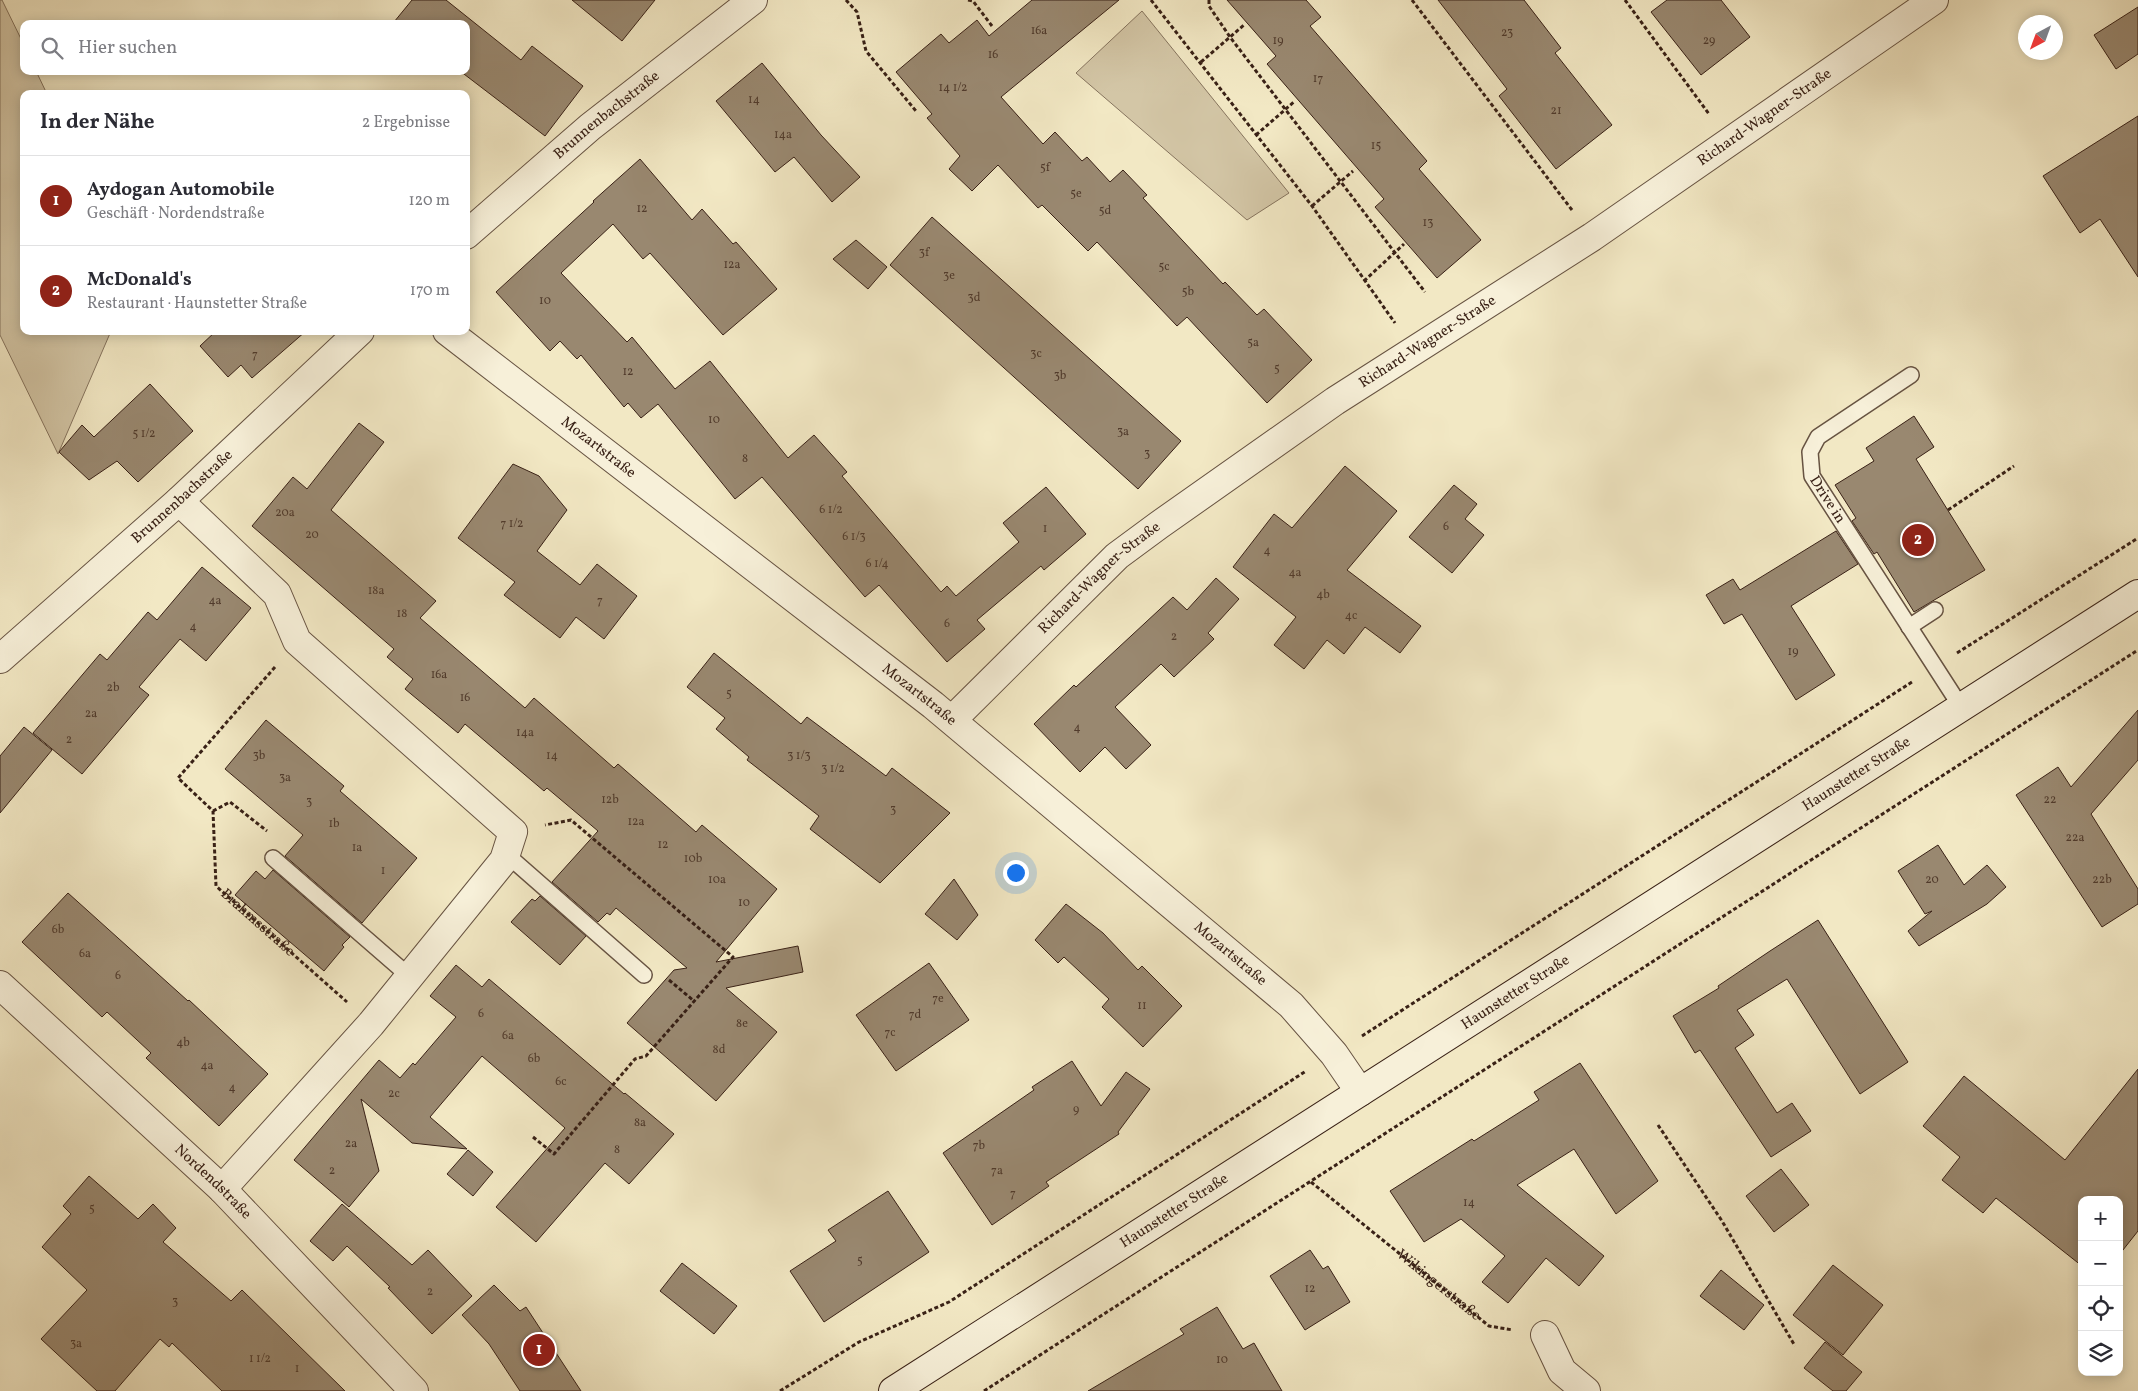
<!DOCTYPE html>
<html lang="de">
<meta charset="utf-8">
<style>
body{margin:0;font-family:Vollkorn,serif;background:#f7f7f7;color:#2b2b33}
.controls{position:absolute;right:15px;bottom:15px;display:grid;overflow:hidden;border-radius:10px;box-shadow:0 2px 12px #0003}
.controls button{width:45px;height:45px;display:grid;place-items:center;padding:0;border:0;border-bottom:1px solid #e1e1e2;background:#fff;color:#2b2b33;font:25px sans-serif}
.compass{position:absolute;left:2018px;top:15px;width:45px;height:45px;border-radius:50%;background:#fff;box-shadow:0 2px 12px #0003;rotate:221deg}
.you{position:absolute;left:1015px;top:872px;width:18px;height:18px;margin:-12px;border:4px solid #fff;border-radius:50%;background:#1a73e8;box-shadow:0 0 0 8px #1a73e833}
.badge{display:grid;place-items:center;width:32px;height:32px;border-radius:50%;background:#8f2418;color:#fff;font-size:16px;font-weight:700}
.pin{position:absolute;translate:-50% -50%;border:2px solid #fff;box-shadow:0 1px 5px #0006}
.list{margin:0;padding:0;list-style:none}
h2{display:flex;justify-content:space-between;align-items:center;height:65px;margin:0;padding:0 20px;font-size:21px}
h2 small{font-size:16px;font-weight:400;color:#7c7c81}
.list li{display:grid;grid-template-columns:32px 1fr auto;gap:15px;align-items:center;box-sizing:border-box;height:90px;padding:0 20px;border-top:1px solid #e1e1e2}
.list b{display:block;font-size:19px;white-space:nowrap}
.list p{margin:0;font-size:16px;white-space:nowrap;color:#7c7c81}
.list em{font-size:16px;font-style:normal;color:#7c7c81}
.icon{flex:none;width:28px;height:28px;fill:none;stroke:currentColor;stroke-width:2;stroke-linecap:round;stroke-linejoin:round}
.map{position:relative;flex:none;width:2138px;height:1391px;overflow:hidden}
.search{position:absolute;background:#fff;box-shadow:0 2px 12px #0003;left:20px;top:20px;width:450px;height:55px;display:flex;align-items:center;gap:12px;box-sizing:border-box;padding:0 18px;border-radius:10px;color:#7c7c81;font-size:19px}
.panel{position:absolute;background:#fff;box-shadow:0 2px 12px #0003;left:20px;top:90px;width:450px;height:245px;border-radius:10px}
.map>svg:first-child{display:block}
.green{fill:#d3c6a6;stroke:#86745e}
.building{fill:#998870;stroke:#392116}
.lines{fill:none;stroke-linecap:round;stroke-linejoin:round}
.lane-casing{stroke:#675342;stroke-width:18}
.street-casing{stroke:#675342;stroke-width:30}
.secondary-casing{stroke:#392116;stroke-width:30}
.path{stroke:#392116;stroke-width:3;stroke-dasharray:4 2.5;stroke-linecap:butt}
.lane{stroke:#f7f0d9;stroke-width:15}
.street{stroke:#f7f0d9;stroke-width:28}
.secondary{stroke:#f7f0d9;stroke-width:28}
.labels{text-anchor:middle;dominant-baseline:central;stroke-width:4;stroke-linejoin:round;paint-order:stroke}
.number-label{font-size:12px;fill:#513b2c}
.street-label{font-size:15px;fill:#392116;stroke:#f7f0d9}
</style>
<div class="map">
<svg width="2138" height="1391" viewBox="0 0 2138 1391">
<rect width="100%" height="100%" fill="#f2e8c4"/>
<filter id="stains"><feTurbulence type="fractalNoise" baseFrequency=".004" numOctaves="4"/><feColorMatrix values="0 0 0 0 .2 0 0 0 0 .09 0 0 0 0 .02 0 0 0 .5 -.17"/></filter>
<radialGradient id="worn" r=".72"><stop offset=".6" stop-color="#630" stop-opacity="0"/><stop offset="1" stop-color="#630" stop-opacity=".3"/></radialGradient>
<!-- green -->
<path class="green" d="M0,0h2l22,45v26h12l11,23h-23v237h87l-53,123 -58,-119z
M1142,11l147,182 -42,27 -171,-147z"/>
<!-- building -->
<path class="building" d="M412,0h34l75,60 11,-14 51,40 -38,50 -85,-65h6v-47l-72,-2z
M572,0h83l-33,41z
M1032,0h87l-118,97 42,47 12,-12 27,29 5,-4 23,25 13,-12 24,25 -4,3 80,86 2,-2 32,33 7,-6 48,51 -45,43 -80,-86 -10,9 -80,-84 -9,9 -46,-46 -4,3 -40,-43 -26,26 -23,-22 11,-13 -33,-38 5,-4 -36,-42 45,-38 8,9 28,-23 12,16z
M1227,0h79l15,17 -11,9 117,135 -8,8 62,71 -44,38 -62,-71 9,-8 -117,-135 9,-8z
M1438,0h86l37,48 -6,5 57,72 -56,44 -57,-73 8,-7z
M1667,0h54l29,37 -49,38 -50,-63z
M2138,7v47l-22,15 -22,-34z
M762,63l59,72 39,42 -28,25 -38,-45 -19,15 -59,-71z
M2138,116v161l-38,-58 -20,14 -37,-57z
M640,159l52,61 10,-11 31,35 3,-2 41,47 -54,46 -73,-82 -7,6 -30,-35 -52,49 66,69 5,-5 43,52 35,-28 78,97 26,-23 33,37 -5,4 99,116 6,-6 9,10 63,-54 -16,-19 43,-36 40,47 -42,36 -3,-4 -64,54 8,9 -38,33 -68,-77 -14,12 -103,-120 -27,22 -77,-95 -17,14 -13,-15 -4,4 -43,-52 -4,4 -17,-18 -10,10 -54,-59 98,-90 -1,-1z
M932,217l249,224 -43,48 -248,-224z
M856,240l31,27 -19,22 -35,-30z
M216,331h90l-54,47 -11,-13 -13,12 -28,-31z
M150,384l43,47 -55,51 -21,-21 -28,19 -30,-28 23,-27 12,12z
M1914,416l20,31 -18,12 69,111 -71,42 -37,-60 -3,2 -22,-33 4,-3 -21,-33 39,-24 -8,-13z
M359,423l25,19 -53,68 105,91 -16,17 105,90 9,-10 80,70 4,-4 78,68 6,-7 75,64 -61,73 82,-16 5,26 -77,16 51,44 -61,69 -89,-78 47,-53 13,-2 -71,-60 -6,7 -3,-2 -9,9 -46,-40 46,-51 -51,-43 -3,3 -79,-67 -7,9 -53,-44 8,-10 -26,-22 7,-8 -142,-123 41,-49 14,12z
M513,464l26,12 28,34 -30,41 43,34 17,-21 40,32 -33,43 -28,-22 -16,21 -56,-43 11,-13 -57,-44z
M1345,466l52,45 -50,59 74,56 -21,27 -35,-26 -21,27 -17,-14 -23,29 -30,-24 22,-28 -63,-50 41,-53 18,14z
M1454,485l23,19 -12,15 19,16 -32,38 -43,-36z
M1836,531l22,33 -67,42 44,69 -39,25 -54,-86 -18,10 -18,-29 27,-16 7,11z
M202,567l49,41 -45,53 -26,-22 -41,48 10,8 -67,79 -49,-41 67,-79 7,6 41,-48 9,8z
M1216,578l23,21 -31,34 6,6 -40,38 -13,-13 -46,43 36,38 -25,24 -21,-22 -25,25 -46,-48 40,-39 2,2 97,-90 14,13z
M714,653l87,71 6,-7 79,59 6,-8 58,45 -70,70 -70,-54 9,-13 -72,-56 2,-3 -33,-28 9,-11 -38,-31z
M2138,710v50l-47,54 47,75v15l-36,23 -86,-132 42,-28 13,20z
M266,720l78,66 -4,5 77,67 -55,65 -77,-67 18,-21 -78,-66z
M24,727l28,23 -52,63v-57z
M1938,845l26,40 23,-20 19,22 -19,17 -68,42 -11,-15 24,-20 -7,3 -27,-43z
M273,870l77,67 -8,8 2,2 -20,24 -89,-76 21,-24 9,8z
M954,879l24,36 -21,25 -32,-26z
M68,893l120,108 1,-1 79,74 -49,52 -73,-68 5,-5 -44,-41 -5,5 -80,-75z
M540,896l46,40 -26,29 -49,-43 21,-23 3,2z
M1066,904l37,29 35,37 4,-4 40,40 -39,41 -41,-40 7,-8 -45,-42 -6,6 -23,-23z
M1818,920l90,142 -48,32 -73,-115 -50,31 17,25 -19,13 42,65 15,-10 19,28 -40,26 -71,-107 -5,3 -22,-37 46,-28 -1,-2 52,-35z
M929,963l40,57 -73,51 -40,-56z
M456,965l26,22 7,-8 135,115 1,-1 49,41 -45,50 -24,-21 -69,79 -40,-35 69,-79 -83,-72 -52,61 37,32 -55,-6 -51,-44 18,72 -30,36 -55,-47 85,-100 21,18 13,-15 2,2 41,-48 -26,-21z
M1072,1061l29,45 25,-34 24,17 -32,43 1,2 -73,48 3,4 -57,39 -49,-72 91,-63 -2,-3z
M1580,1063l78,118 -42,33 -42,-65 -57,36 87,71 -25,30 -33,-28 -38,45 -26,-21 23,-26 -44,-37 -37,23 -34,-51 82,-52 2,2 65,-41 -5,-8z
M2138,1069v162l-19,24v-55h-37v66l-86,-68 -13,15 -41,-33 18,-23 -37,-31 41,-50 101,84z
M468,1150l25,22 -20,24 -26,-22z
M1781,1169l28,36 -35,27 -28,-36z
M89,1176l49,43 15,-15 23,24 -13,14 68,59 11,-11 103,101h-123l-50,-48 -3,4 -9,-8 -45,52h-18l-56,-52 46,-49 -45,-43 29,-33 -8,-8z
M888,1191l41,61 -105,70 -34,-51 46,-30 -8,-11z
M342,1204l70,61 16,-15 44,46 -40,38 -44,-46 2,-1 -43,-41 -14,15 -23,-20z
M1310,1250l13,19 5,-3 22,36 -45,28 -35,-54z
M682,1263l55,43 -23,28 -54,-43z
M1833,1265l50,40 -40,50 -50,-40z
M1721,1270l43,35 -20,25 -44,-34z
M494,1285l26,26 6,-4 55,84h-61l-31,-47 -27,-29z
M1217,1307l26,42 11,-6 28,48h-194l96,-57 -4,-5z
M1825,1342l37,30 -16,19h-13l-29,-23z"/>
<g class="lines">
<!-- lane casing -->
<g class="lane-casing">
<g id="lane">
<path id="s3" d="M1911,375l-93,62 -8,15 2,24 149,231"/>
<path d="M1909,627l26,-17"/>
<path d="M506,854l138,121"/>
<path d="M273,858l136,118"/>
</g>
</g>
<!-- street casing -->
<g class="street-casing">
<g id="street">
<path id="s4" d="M466,235l124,-108 163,-127"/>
<path id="s5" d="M447,331l486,374 358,300 43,49 26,38"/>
<path d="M179,501l98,93 20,47 216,191 -9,28 -133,164 -149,165"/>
<path id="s6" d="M0,659l179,-158 181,-170"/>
<path id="s7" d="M952,720l165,-164 42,-31 176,-124 257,-164 342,-237"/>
<path id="s8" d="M0,985l222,204 192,202"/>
<path d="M1545,1335l17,36 24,20"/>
</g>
</g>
<!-- secondary casing -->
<g class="secondary-casing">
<g id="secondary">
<path id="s9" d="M893,1391l1245,-797"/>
</g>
</g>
<!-- path -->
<g class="path">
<path d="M846,0l11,12 9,39 50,60"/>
<path d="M968,0l5,1 19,25"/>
<path d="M1151,0l161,206 83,117"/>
<path d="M1209,0v6l21,31 195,255"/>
<path d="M1412,0l160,210"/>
<path d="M1625,0l84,114"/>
<path d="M1201,62l43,-37"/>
<path d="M1256,135l39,-34"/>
<path d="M1312,206l41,-35"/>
<path d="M1364,281l40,-37"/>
<path d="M1948,510l66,-44"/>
<path d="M1957,653l181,-115"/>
<path id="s1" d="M275,667l-97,111 35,33 3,75 131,116"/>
<path d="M213,811l17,-9 37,29"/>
<path d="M669,980l25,21"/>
<path d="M1362,1036l550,-354"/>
<path d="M1658,1125l64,96 73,125"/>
<path d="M533,1137l21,17 81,-95 11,-3 87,-99 -162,-137 -26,5"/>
<path id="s2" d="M1311,1182l178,144 24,4"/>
<path d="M780,1391l79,-49 90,-40 357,-231"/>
<path d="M984,1391l1154,-741"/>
</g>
<!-- lane -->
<use href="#lane" class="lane"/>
<!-- street -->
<use href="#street" class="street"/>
<!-- secondary -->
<use href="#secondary" class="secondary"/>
</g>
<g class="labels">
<!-- number labels -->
<g class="number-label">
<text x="1039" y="31">16a</text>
<text x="1507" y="33">23</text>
<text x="1278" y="41">19</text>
<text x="1709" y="41">29</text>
<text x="993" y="55">16</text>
<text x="1318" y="79">17</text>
<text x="953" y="88">14 1/2</text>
<text x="754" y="100">14</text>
<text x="1556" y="111">21</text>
<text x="783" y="135">14a</text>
<text x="1376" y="146">15</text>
<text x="1045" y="168">5f</text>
<text x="1076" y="194">5e</text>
<text x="642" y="209">12</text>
<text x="1105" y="211">5d</text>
<text x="1428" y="223">13</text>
<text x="924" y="253">3f</text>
<text x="732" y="265">12a</text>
<text x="1164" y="267">5c</text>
<text x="949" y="276">3e</text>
<text x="1188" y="292">5b</text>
<text x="974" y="298">3d</text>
<text x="545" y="301">10</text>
<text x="1253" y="343">5a</text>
<text x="1036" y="354">3c</text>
<text x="255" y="355">7</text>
<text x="1277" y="369">5</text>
<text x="628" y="372">12</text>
<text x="1060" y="376">3b</text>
<text x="714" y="420">10</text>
<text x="1123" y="432">3a</text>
<text x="144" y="434">5 1/2</text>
<text x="1147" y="454">3</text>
<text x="745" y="459">8</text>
<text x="831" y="510">6 1/2</text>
<text x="285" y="513">20a</text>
<text x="512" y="524">7 1/2</text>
<text x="1446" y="527">6</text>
<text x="1045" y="529">1</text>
<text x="312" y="535">20</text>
<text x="854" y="537">6 1/3</text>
<text x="1267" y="551">4</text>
<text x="877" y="564">6 1/4</text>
<text x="1295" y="573">4a</text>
<text x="376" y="591">18a</text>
<text x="1323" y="595">4b</text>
<text x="215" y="601">4a</text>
<text x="600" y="601">7</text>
<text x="402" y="614">18</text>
<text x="1351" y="616">4c</text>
<text x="947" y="624">6</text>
<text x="193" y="627">4</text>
<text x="1174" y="637">2</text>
<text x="1793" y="652">19</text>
<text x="439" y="675">16a</text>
<text x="113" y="688">2b</text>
<text x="729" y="694">5</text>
<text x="465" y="698">16</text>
<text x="91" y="714">2a</text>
<text x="1077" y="728">4</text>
<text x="525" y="733">14a</text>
<text x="69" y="740">2</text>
<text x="259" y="756">3b</text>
<text x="552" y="756">14</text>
<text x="799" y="756">3 1/3</text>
<text x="833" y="769">3 1/2</text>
<text x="285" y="778">3a</text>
<text x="610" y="800">12b</text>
<text x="2050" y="800">22</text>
<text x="309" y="802">3</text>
<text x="893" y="810">3</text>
<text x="636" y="822">12a</text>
<text x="334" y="824">1b</text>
<text x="2075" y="838">22a</text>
<text x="663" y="845">12</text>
<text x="357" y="848">1a</text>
<text x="693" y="859">10b</text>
<text x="383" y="871">1</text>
<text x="717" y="880">10a</text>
<text x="1932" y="880">20</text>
<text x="2102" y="880">22b</text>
<text x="744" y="903">10</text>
<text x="58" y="930">6b</text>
<text x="85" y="954">6a</text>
<text x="118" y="976">6</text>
<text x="938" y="999">7e</text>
<text x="1142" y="1006">11</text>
<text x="481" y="1014">6</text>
<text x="915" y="1015">7d</text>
<text x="742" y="1024">8e</text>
<text x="890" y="1033">7c</text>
<text x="508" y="1036">6a</text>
<text x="183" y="1043">4b</text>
<text x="719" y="1050">8d</text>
<text x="534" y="1059">6b</text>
<text x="207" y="1066">4a</text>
<text x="561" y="1082">6c</text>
<text x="232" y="1088">4</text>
<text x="394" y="1094">2c</text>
<text x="1076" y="1110">9</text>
<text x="640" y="1123">8a</text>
<text x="351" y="1144">2a</text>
<text x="979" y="1146">7b</text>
<text x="617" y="1150">8</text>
<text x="332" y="1171">2</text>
<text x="997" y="1171">7a</text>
<text x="1013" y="1194">7</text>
<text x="1469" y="1203">14</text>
<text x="92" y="1209">5</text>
<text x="860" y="1261">5</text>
<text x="1310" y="1289">12</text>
<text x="430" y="1292">2</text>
<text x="175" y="1302">3</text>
<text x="76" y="1344">3a</text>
<text x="260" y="1359">1 1/2</text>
<text x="1222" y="1360">10</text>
<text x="297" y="1369">1</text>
</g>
<!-- street labels -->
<g class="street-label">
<text stroke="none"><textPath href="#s4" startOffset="185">Brunnenbachstraße</textPath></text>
<text stroke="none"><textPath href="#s7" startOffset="1015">Richard-Wagner-Straße</textPath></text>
<text stroke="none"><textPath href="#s7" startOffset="610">Richard-Wagner-Straße</textPath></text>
<text stroke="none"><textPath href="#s5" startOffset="191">Mozartstraße</textPath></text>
<text stroke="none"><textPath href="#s6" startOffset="244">Brunnenbachstraße</textPath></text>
<text stroke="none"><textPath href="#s3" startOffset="181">Drive in</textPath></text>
<text stroke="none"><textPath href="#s7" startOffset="205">Richard-Wagner-Straße</textPath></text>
<text stroke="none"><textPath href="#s5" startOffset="596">Mozartstraße</textPath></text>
<text stroke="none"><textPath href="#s9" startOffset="1144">Haunstetter Straße</textPath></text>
<text stroke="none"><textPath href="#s1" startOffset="326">Brahmsstraße</textPath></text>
<text stroke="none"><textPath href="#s5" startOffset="1001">Mozartstraße</textPath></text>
<text stroke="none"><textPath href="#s9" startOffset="739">Haunstetter Straße</textPath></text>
<text stroke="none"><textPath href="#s8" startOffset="290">Nordendstraße</textPath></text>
<text stroke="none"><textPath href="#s9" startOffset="334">Haunstetter Straße</textPath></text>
<text stroke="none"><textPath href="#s2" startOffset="164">Wikingerstraße</textPath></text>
</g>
</g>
<rect width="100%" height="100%" filter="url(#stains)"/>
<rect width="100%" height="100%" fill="url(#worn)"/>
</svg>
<div class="controls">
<button>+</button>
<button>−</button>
<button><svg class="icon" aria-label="locate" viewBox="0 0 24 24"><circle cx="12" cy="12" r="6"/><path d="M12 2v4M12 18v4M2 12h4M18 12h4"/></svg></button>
<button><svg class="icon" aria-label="layers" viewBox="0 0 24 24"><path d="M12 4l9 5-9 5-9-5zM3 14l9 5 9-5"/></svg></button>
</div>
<svg class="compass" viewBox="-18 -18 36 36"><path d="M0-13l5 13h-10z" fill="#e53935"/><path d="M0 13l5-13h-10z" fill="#7c7c81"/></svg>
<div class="you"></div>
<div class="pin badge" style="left:539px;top:1350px">1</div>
<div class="pin badge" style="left:1918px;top:540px">2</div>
<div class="search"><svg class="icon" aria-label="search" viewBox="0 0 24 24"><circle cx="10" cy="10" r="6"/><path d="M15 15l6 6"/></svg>Hier suchen</div>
<section class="panel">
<h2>In der Nähe<small>2 Ergebnisse</small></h2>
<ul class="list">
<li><span class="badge">1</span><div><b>Aydogan Automobile</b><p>Geschäft · Nordendstraße</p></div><em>120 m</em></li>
<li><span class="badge">2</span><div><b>McDonald's</b><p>Restaurant · Haunstetter Straße</p></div><em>170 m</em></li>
</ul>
</section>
</div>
